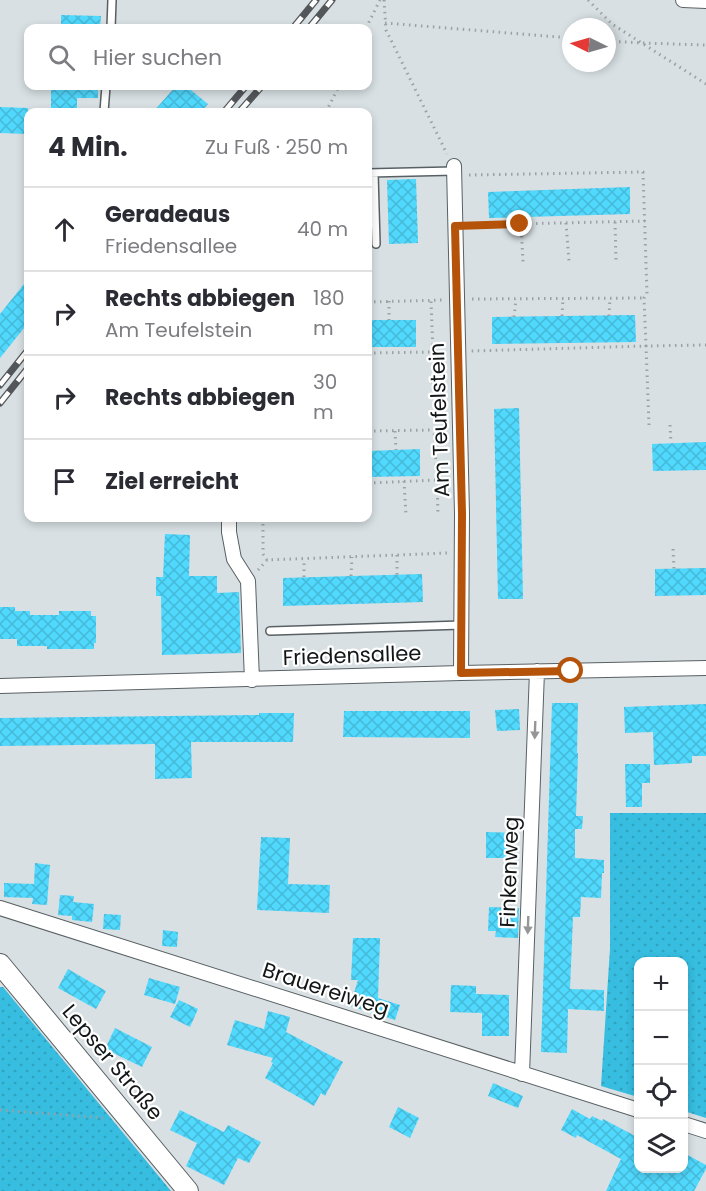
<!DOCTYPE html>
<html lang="de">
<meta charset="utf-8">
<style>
body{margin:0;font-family:Poppins,sans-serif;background:#f2f2f3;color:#2b2b33}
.controls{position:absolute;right:18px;bottom:18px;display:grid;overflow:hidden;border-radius:12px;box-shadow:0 3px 9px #0003}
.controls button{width:54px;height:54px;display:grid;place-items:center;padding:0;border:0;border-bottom:2px solid #e1e1e2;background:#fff;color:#2b2b33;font:30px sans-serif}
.compass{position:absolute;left:562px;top:18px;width:54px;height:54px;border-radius:50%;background:#fff;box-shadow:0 3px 9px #0003;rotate:275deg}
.stop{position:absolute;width:18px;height:18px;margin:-14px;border:4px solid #b45309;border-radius:50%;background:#fff}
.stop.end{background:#b45309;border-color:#fff;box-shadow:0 2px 6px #0008}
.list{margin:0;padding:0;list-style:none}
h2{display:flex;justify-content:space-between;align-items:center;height:78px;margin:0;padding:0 24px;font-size:26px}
h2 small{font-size:20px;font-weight:400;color:#7c7c81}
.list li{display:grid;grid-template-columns:39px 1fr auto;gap:18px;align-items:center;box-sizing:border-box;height:84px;padding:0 24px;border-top:2px solid #e1e1e2}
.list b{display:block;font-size:22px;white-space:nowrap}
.list p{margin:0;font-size:20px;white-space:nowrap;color:#7c7c81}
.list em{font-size:20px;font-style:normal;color:#7c7c81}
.icon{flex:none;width:33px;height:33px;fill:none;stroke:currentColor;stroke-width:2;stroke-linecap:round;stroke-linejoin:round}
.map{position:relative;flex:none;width:706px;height:1191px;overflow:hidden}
.search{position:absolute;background:#fff;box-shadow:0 3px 9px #0003;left:24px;top:24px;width:348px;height:66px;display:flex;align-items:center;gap:15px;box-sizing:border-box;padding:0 21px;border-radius:12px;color:#7c7c81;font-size:22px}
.panel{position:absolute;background:#fff;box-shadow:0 3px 9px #0003;left:24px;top:108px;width:348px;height:414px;border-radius:12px}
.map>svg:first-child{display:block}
.park{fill:url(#park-dots)}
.building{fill:url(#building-cross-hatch)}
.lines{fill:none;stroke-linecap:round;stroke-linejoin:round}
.lane-casing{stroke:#596063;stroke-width:10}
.street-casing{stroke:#596063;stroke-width:16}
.secondary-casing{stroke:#596063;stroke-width:22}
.path{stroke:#9ba1a4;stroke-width:3;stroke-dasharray:1.5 4.5;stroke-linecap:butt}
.lane{stroke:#fff;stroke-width:7}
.street{stroke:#fff;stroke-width:14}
.secondary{stroke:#fff;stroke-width:20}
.rail-casing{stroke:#535759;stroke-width:7}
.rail{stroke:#fff;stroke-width:4.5;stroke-dasharray:14;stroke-linecap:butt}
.oneway{fill:#959697}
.route{stroke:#b45309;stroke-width:8}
.labels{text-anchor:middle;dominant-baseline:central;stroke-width:4.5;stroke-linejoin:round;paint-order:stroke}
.street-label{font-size:21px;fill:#131617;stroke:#fff}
</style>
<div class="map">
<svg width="706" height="1191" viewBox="0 0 706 1191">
<defs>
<pattern id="park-dots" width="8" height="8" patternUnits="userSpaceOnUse" patternTransform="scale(1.5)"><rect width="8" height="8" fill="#36bde0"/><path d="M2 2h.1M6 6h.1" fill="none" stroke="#2fa2bf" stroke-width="1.8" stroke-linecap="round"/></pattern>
<pattern id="building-cross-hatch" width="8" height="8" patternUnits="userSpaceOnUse" patternTransform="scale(1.5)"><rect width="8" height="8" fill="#50d8fd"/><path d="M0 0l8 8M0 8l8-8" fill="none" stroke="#45b9d8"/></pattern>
</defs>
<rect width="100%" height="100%" fill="#d8e0e3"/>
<!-- park -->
<path class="park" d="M610,813h96v305l-22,-7v-149h-46v135l-37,-11 9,-137z
M0,987h3l168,204h-171z"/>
<!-- building -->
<path class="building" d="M61,15l40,1 -1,12h-39z
M51,86h47v12h-21v14h-26z
M176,86h10l22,18 -7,8h-48z
M0,107l28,1v26l-28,-1z
M416,179l2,64 -29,1 -2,-64z
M630,187v27l-141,4 -1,-26z
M28,279v44l-28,35v-44z
M635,315l1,27 -144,2v-27z
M368,320h48v27h-48z
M519,408l4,191h-25l-4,-190z
M706,442v28l-53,1 -1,-27z
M420,449v27l-52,1v-26z
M165,534l25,1 -1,41h28v17l22,-1 2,61 -79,2 -1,-59h-5v-19h7z
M706,568v27l-51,1v-27z
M422,574l1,28 -140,4v-28z
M0,607h15v4h15v4h29v-4h32v5h5v27h-2v6h-47v-3h-30v-7h-17z
M552,703h26l-1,50h1l-2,63h7l-1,13h-7v29l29,2v13h-2l-1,25 -20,-1 -1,20h-7l-3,72 34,1v21l-36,-2 -1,44 -26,-1z
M706,704v52h-14v7l-38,2 -1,-33 -28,1 -1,-26z
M519,709l1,21 -23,1 -2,-21z
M344,711h126v27l-127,-1z
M259,713h35l-1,29h-102l1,36 -37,1v-35l-155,2v-28l259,-3z
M625,764h25v19h-8v24h-16z
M486,832l29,1v25h-29z
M261,837l29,1 -2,46 42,1 -1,28 -72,-3z
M35,863l15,2 -3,40 -15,-1 1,-6 -29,-1v-14l30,1z
M60,895l14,1 -1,6 21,2 -2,18 -20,-2v-4l-14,-1z
M489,907l30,1 -1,30 -23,-1 1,-6h-8z
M104,914l17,1 -1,15 -17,-1z
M163,930l15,2 -1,15 -15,-1z
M353,938h27l-2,60 22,7 -5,15 -45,-14 8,-26h-7z
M68,969l38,22 -10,18 -38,-21z
M149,978l31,9 -5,17 -31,-9z
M451,985l25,1v8l33,1v41h-27v-23l-32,-1z
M179,1000l19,9 -8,18 -20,-10z
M268,1011l22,6 -4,15 57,30 -18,34 -4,-3 -7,13 -49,-28 8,-15 -2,-1 2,-4 -46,-13 8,-25 29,9z
M115,1028l37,19 -10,20 -37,-18z
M493,1083l30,13 -5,12 -30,-12z
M398,1107l21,11 -9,20 -21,-11z
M572,1109l18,10 2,-3 10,5 1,-2 36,19v30h45v-15l22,12v4l-12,22h-88l15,-32 -44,-24 -1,3 -15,-8z
M180,1110l44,22 4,-7 33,17 -12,21 -11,-5 -14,27 -38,-19 11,-23 -27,-13z"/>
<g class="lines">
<!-- lane casing -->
<g class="lane-casing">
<path id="lane" d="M111,28l1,-28
M104,112l2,-26
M368,173l86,-2
M374,173l2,71
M270,631l192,-6"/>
</g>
<!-- street casing -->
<g class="street-casing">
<path id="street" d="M683,0l23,1
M454,166l8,348 -1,159
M229,518v14l5,27 14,22 4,99
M0,686l461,-13 245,-5
M0,908l638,202
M522,1074l15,-403
M684,1124l22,7"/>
</g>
<!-- secondary casing -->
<g class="secondary-casing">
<path id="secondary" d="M0,964l188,227"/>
</g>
<!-- path -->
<path class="path" d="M384,0l2,30 61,124
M588,0l24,24 94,60
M385,23l186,15
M366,28l14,-28
M607,41l36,2 63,2
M326,112l13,-26
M469,175l174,-3 4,122 -3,4 2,48 -175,5
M615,222l1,38
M566,223l3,38
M521,224l2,38
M470,225l175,-4
M472,299l172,-1
M389,301v19
M368,302l76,-2
M562,316l1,-17
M609,316l1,-18
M514,317l2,-18
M433,352v40
M368,353l65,-1 -2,-52
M649,425l-3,-79 60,-1
M670,425l1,18
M368,431l66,-1
M395,431l1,19
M437,480l1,34
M404,481l2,34
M368,483l69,-3 -3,-50h11
M263,518v36l4,6
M673,549l1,20
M397,555v20
M258,570l9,-10 181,-7
M351,576l1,-19
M304,577v-18
M0,1110l103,8"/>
<!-- lane -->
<use href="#lane" class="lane"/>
<!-- street -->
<use href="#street" class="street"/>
<!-- secondary -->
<use href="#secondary" class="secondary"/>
<!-- rail casing -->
<g class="rail-casing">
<path id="rail" d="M293,28l23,-28
M309,28l23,-28
M224,112l22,-26
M239,112l23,-26
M0,385l28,-35
M0,403l28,-35"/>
</g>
<!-- rail -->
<use href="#rail" class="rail"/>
</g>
<!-- one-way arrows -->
<defs><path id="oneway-solid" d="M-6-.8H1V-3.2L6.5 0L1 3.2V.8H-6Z" transform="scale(1.5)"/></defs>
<g class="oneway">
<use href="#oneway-solid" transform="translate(535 730) rotate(92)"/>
<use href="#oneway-solid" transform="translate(528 925) rotate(92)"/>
</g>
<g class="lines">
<!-- route -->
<path class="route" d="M520,224l-65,2 7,288 -1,159 110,-2"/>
</g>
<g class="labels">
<!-- street labels -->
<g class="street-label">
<text transform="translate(439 420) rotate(-92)">Am Teufelstein</text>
<text transform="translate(352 655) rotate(-2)">Friedensallee</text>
<text transform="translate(509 872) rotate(-88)">Finkenweg</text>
<text transform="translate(326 989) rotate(18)">Brauereiweg</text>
<text transform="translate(113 1062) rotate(50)">Lepser Straße</text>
</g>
</g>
</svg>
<div class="controls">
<button>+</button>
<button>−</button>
<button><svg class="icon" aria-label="locate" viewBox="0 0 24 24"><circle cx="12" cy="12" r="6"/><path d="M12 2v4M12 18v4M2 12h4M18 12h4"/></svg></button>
<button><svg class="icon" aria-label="layers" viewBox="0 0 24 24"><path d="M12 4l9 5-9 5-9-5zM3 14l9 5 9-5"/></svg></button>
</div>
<svg class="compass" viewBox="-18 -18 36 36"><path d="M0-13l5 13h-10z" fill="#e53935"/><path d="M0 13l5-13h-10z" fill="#7c7c81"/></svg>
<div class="stop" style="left:571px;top:671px"></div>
<div class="stop end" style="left:520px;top:224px"></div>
<div class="search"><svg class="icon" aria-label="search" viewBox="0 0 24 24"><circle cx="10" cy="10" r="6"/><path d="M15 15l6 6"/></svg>Hier suchen</div>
<section class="panel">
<h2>4 Min.<small>Zu Fuß · 250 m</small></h2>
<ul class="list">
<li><svg class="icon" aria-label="ahead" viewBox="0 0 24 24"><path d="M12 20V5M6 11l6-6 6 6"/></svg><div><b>Geradeaus</b><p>Friedensallee</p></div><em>40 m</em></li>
<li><svg class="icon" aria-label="right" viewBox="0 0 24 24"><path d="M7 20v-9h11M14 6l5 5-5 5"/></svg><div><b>Rechts abbiegen</b><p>Am Teufelstein</p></div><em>180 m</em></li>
<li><svg class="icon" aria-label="right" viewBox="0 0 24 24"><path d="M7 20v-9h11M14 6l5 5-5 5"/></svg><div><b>Rechts abbiegen</b></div><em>30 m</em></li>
<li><svg class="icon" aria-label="arrive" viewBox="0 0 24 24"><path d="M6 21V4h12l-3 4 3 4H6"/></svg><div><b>Ziel erreicht</b></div></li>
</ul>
</section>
</div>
